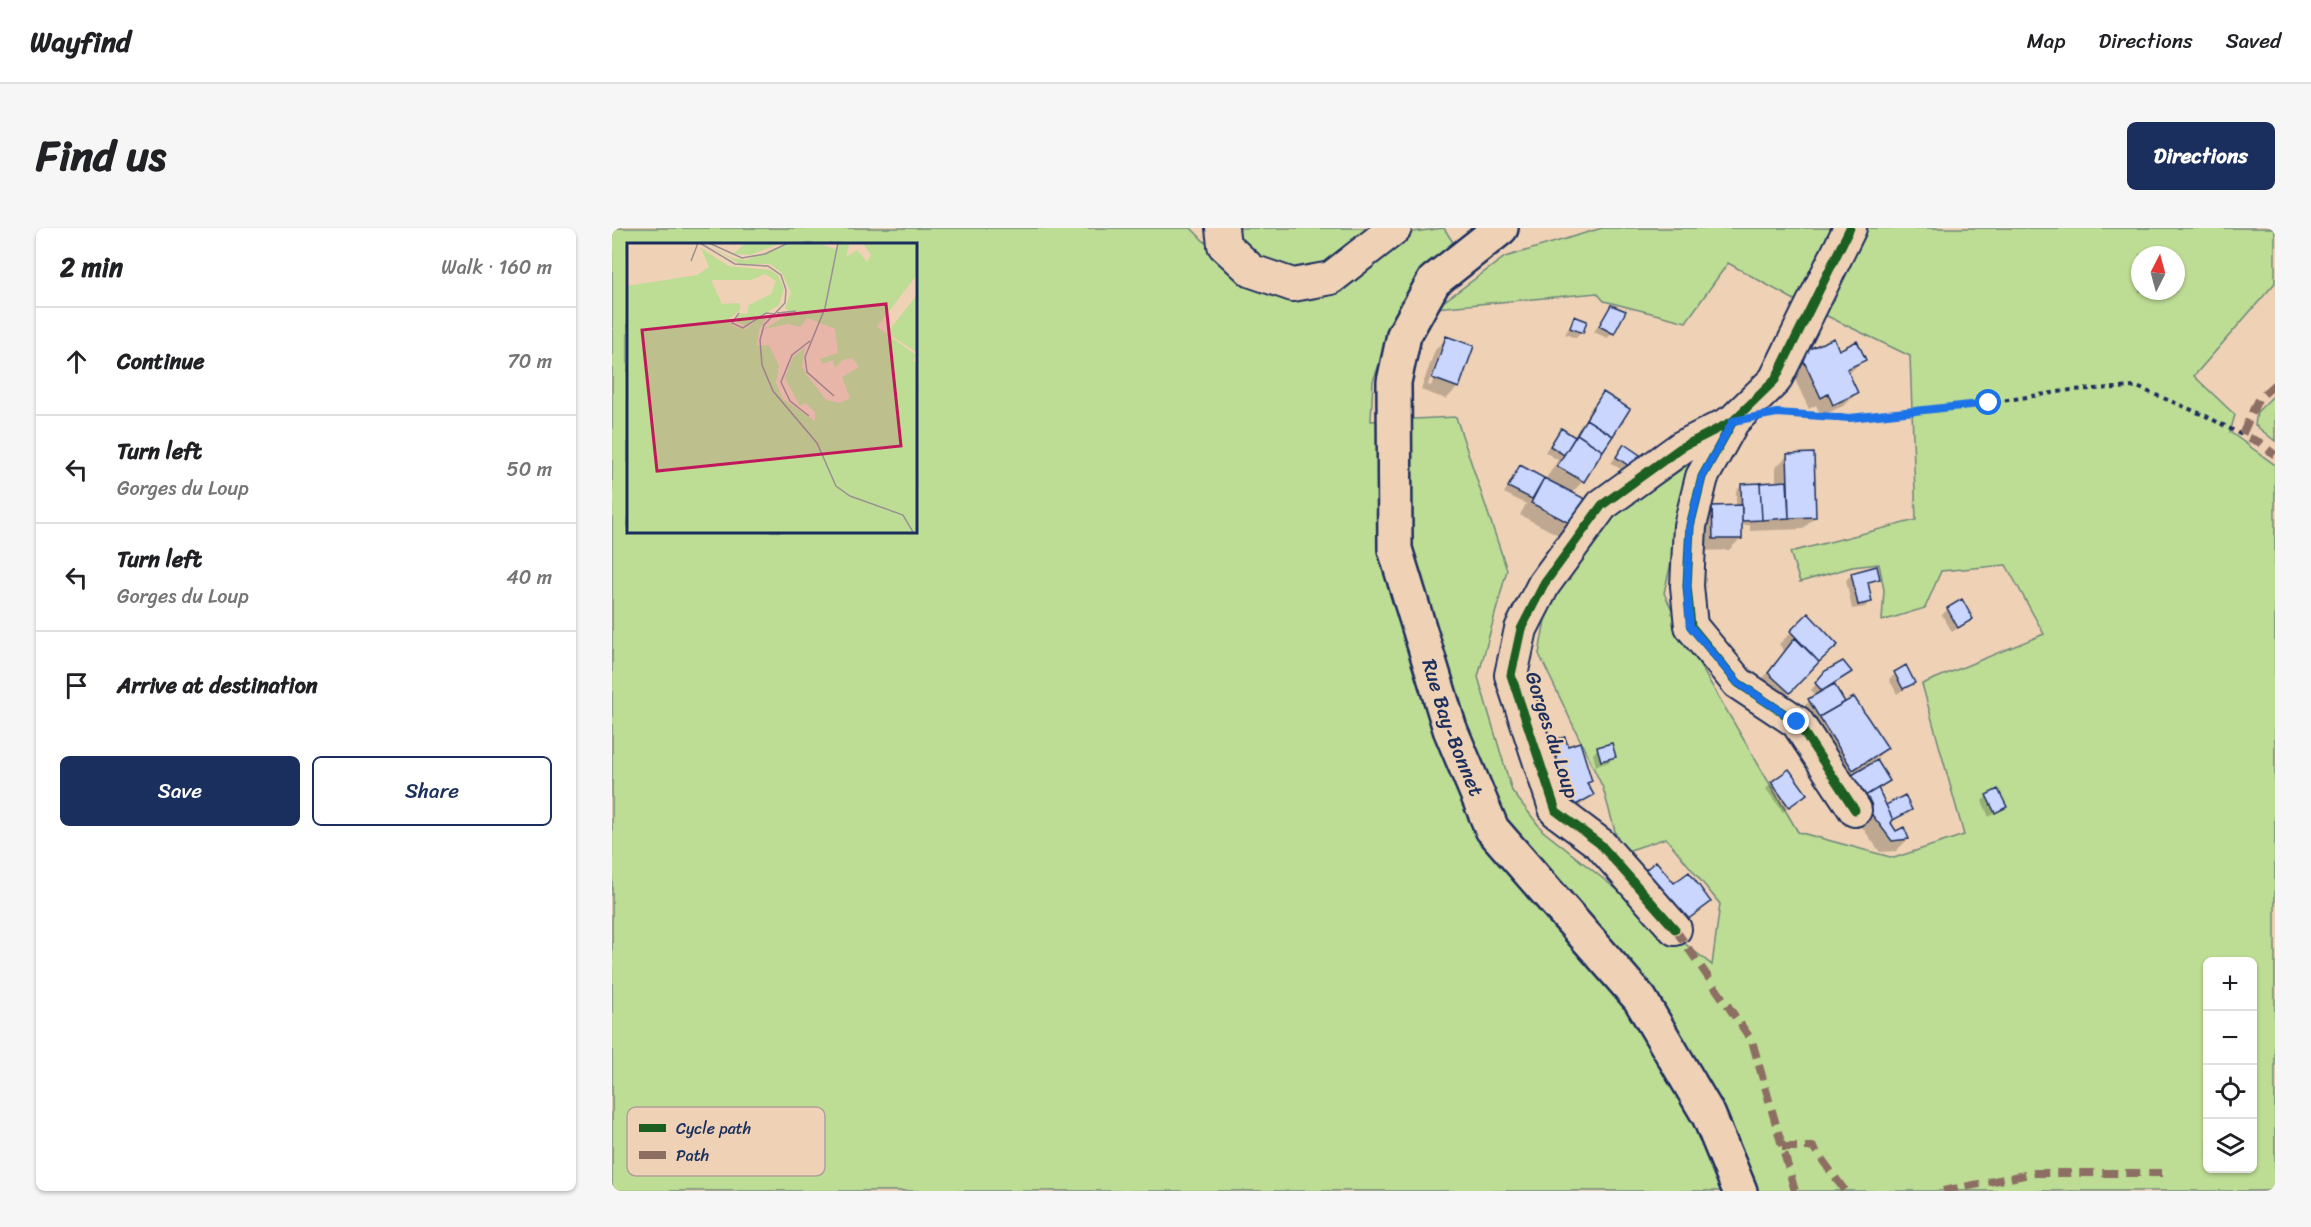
<!DOCTYPE html>
<meta charset="utf-8">
<style>
body{margin:0;font-family:Sriracha,sans-serif;background:#f6f6f6;color:#202124}
.controls{position:absolute;right:18px;bottom:18px;display:grid;overflow:hidden;border-radius:9px;box-shadow:0 2px 4px #0004}
.controls button{width:54px;height:54px;display:grid;place-items:center;padding:0;border:0;border-bottom:2px solid #e0e0e0;background:#fff;color:#202124;font:30px sans-serif}
.compass{position:absolute;left:1519px;top:18px;width:54px;height:54px;border-radius:50%;background:#fff;box-shadow:0 2px 4px #0004;rotate:6deg}
.stop{position:absolute;width:18px;height:18px;margin:-14px;border:4px solid #1a73e8;border-radius:50%;background:#fff}
.stop.end{background:#1a73e8;border-color:#fff;box-shadow:0 2px 6px #0008}
.list{margin:0;padding:0;list-style:none}
h2{display:flex;justify-content:space-between;align-items:center;height:78px;margin:0;padding:0 24px;font-size:26px}
h2 small{font-size:20px;font-weight:400;color:#757577}
.list li{display:grid;grid-template-columns:39px 1fr auto;gap:18px;align-items:center;box-sizing:border-box;height:108px;padding:0 24px;border-top:2px solid #e0e0e0}
.list b{display:block;font-size:22px;white-space:nowrap}
.list p{margin:0;font-size:20px;white-space:nowrap;color:#757577}
.list em{font-size:20px;font-style:normal;color:#757577}
.actions{display:flex;gap:12px;padding:18px 24px}
.actions a{flex:1;padding:14px 0;border:2px solid #1b2f5e;border-radius:9px;text-align:center;font-size:21px;color:#1b2f5e}
.actions .main{background:#1b2f5e;color:#fff}
.icon{flex:none;width:33px;height:33px;fill:none;stroke:currentColor;stroke-width:2;stroke-linecap:round;stroke-linejoin:round}
.map{position:relative;flex:none;width:1663px;height:963px;overflow:hidden;border-radius:9px}
header{display:flex;align-items:center;gap:36px;box-sizing:border-box;height:84px;padding:0 30px;background:#fff;border-bottom:2px solid #e0e0e0}
header strong{font-size:28px}
nav{display:flex;gap:33px;margin-inline-start:auto;font-size:21px}
.intro{display:flex;align-items:center;justify-content:space-between;box-sizing:border-box;height:144px;padding:0 36px}
h1{margin:0;font-size:42px}
.button{padding:15px 27px;border-radius:9px;background:#1b2f5e;color:#fff;font-size:21px;font-weight:700}
main{display:flex;gap:36px;padding:0 36px}
aside{flex:1;background:#fff;border-radius:9px;box-shadow:0 2px 4px #0004}
.map>svg:first-child{display:block}
.green{fill:#bddc94;stroke:#6c8679;stroke-width:1.5;fill-rule:evenodd}
.shadow{fill:#0003;fill-rule:evenodd}
.building{fill:#cad6fd;stroke:#1b2f5e;stroke-width:1.5}
.lines{fill:none;stroke-linecap:round;stroke-linejoin:round}
.minor-casing{stroke:#1b2f5e;stroke-width:36}
.major-casing{stroke:#1b2f5e;stroke-width:38}
.path{stroke:#1b2f5e;stroke-width:4;stroke-dasharray:4.5 4.5;stroke-linecap:butt}
.minor{stroke:#efd2b6;stroke-width:32}
.major{stroke:#efd2b6;stroke-width:33}
.quiet{stroke:#8d6e63;stroke-width:8;stroke-dasharray:15 8;stroke-linecap:butt}
.cycleway-casing{stroke:#efd2b6;stroke-width:13}
.cycleway{stroke:#1b5e20;stroke-width:9}
.route{stroke:#1a73e8;stroke-width:8}
.labels{text-anchor:middle;dominant-baseline:central;stroke-width:4.5;stroke-linejoin:round;paint-order:stroke}
.street-label{font-size:20px;fill:#1b2f5e;stroke:#efd2b6}
.inset-road{fill:none;stroke:#9a9193;stroke-width:1.5}
.view{fill:#c2185b;fill-opacity:0.15;stroke:#c2185b;stroke-width:3}
.inset-edge{fill:none;stroke:#1b2f5e;stroke-width:3}
.key{fill:#efd2b6;stroke:#afa19c;stroke-width:1.5}
.key-label{font-size:16px;fill:#1b2f5e}
</style>
<header>
<strong>Wayfind</strong>
<nav><a>Map</a><a>Directions</a><a>Saved</a></nav>
</header>
<div class="intro"><h1>Find us</h1><a class="button">Directions</a></div>
<main>
<aside>
<h2>2 min<small>Walk · 160 m</small></h2>
<ul class="list">
<li><svg class="icon" aria-label="ahead" viewBox="0 0 24 24"><path d="M12 20V5M6 11l6-6 6 6"/></svg><div><b>Continue</b></div><em>70 m</em></li>
<li><svg class="icon" aria-label="left" viewBox="0 0 24 24"><path d="M17 20v-9H6M10 6l-5 5 5 5"/></svg><div><b>Turn left</b><p>Gorges du Loup</p></div><em>50 m</em></li>
<li><svg class="icon" aria-label="left" viewBox="0 0 24 24"><path d="M17 20v-9H6M10 6l-5 5 5 5"/></svg><div><b>Turn left</b><p>Gorges du Loup</p></div><em>40 m</em></li>
<li><svg class="icon" aria-label="arrive" viewBox="0 0 24 24"><path d="M6 21V4h12l-3 4 3 4H6"/></svg><div><b>Arrive at destination</b></div></li>
</ul>
<div class="actions"><a class="main">Save</a><a>Share</a></div>
</aside>
<div class="map">
<svg width="1663" height="963" viewBox="0 0 1663 963">
<rect width="100%" height="100%" fill="#efd2b6"/>
<filter id="ink" filterUnits="userSpaceOnUse"><feTurbulence type="fractalNoise" baseFrequency=".0167" numOctaves="2"/><feDisplacementMap in="SourceGraphic" scale="12" xChannelSelector="R" yChannelSelector="G"/><feConvolveMatrix kernelMatrix="1 2 1 2 8 2 1 2 1" color-interpolation-filters="sRGB"/></filter>
<g filter="url(#ink)">
<!-- green -->
<path class="green" d="M0,0h579l47,48 76,23 83,-65 47,-6 10,16 -56,70 -25,67 -2,40 85,-4 51,153 -29,107 34,114 31,40 169,134 8,-61 -54,-66 -45,15 -18,-65 -64,-134 11,-64 62,-72 83,-58 -31,133 27,57 107,182 96,26 70,-23 -42,-151 122,-50 -38,-69 -65,6 -16,37 -43,13 2,-31 -5,-26 -27,3 -52,15 -10,-30 126,-32 -6,-164 -110,-53 -72,-40 -42,59 -82,-21 -7,-8 -162,15 70,-51 97,-29h673v55l-81,93 41,39 -5,17 45,33v726h-1663zM16,16h287v287h-287zM1528,27h36v36h-36zM1596,734h44v206h-44z
M624,0h147l-69,48 -66,-18 -14,-28z
M1663,166v47l-20,-16 2,-13z"/>
<!-- shadow -->
<path class="shadow" d="M999,78l2,27 -6,5 -13,-6z
M963,90l6,14 -5,6 -11,-4z
M835,110l11,49 -12,12 -25,-9 14,-40zM828,122h3l-12,36 -3,-1z
M1226,124l26,8 -16,14 9,19 -12,12 -24,11 -5,-11 -7,4 -20,-42 12,-12z
M992,166l24,15 -45,72 -12,13 18,9 -25,35 -44,-23 6,-11 -22,-11 16,-26 20,17 5,-4 13,-20 -13,-8 11,-17 5,-5 13,8 18,-32z
M1012,218l14,9 -13,17 -14,-9z
M1176,227l27,62 -12,12 -53,2v-6h-9v13l-12,12 -27,1 -1,-32 12,-12 23,-1v-15l6,-6 34,-2v-16z
M1240,346l27,4 -12,7 3,16 -5,6 -13,2 -6,-29z
M1336,381l23,10 -19,13 -10,-17z
M1196,388l28,29 -59,59 -20,-18 27,-35 -5,-7z
M917,429l5,1 -6,9z
M1294,439l8,15 -17,12 -8,-15z
M1238,444l-17,13 10,16 -7,7 51,40 -17,16 18,17 -10,10 7,17 26,2 -20,12 5,11 12,6 -12,12 -16,1 -44,-61 -22,-67 -10,-18 12,-10 -5,-6 9,-11z
M955,520l24,33 -4,4 5,9 -12,12 -21,12z
M986,520l16,8 -5,6 -13,4 -3,-12z
M1160,555l33,11 -22,18 -17,-23z
M1375,568l18,10 -16,11 -7,-16z
M1062,657l35,17 -35,29 -14,-19z"/>
<!-- building -->
<path class="building" d="M999,77l15,6 -12,23 -15,-8z
M962,88l13,5 -4,12 -13,-5z
M834,108l28,10 -15,42 -27,-10z
M1222,110l5,12 18,-9 9,19 -19,9 11,24 -25,12 -5,-11 -7,4 -21,-45z
M991,164l27,17 -17,27 -27,-17z
M974,191l27,17 -10,15 -26,-17z
M949,200l14,9 -11,18 -14,-9z
M965,206l26,17 -19,31 -27,-16z
M1012,216l16,11 -8,13 -16,-11z
M1202,225l2,64 -27,1 -2,-64z
M908,237l24,13 -12,21 -24,-12z
M932,250l47,24 -14,25 -46,-24z
M1175,253l2,37 -27,2 -2,-37z
M1148,255l2,37 -20,1 -1,-37z
M1130,277v34h-29l-1,-33z
M1265,338l3,13 -12,3 4,20 -14,3 -7,-32z
M1350,371l11,20 -15,9 -11,-20z
M1196,385l30,32 -19,17 -29,-31z
M1183,410l24,24 -29,31 -22,-20z
M1231,433l9,11 -30,19 -7,-8 10,-12z
M1294,437l9,18 -12,6 -9,-17z
M1222,456l11,18 -26,15 -11,-18z
M1242,469l34,51 -35,22 -34,-53z
M953,509l3,9 12,-4 12,39 -5,2 7,12 -22,12 -11,-16 -16,-49z
M1000,515l4,14 -15,4 -4,-14z
M1265,532l13,21 -30,18 -13,-21z
M1177,541l18,25 -18,13 -18,-25z
M1266,560l15,32 -2,3 5,8 8,-4 5,12 -17,2 -32,-42z
M1386,561l9,18 -12,6 -9,-18z
M1293,567l7,15 -19,10 -7,-15z
M1044,633l18,22 15,-11 22,30 -24,18 -14,-19 -4,3 -26,-32z"/>
<g class="lines">
<!-- minor casing -->
<g class="minor-casing">
<path id="minor" d="M610,0l2,17 28,26 41,14 38,-7 64,-50
M1238,0l-75,152 -42,41 -31,56 -12,49 -3,60 4,40 47,57 59,39 58,88
M1063,701l-75,-85 -44,-33 -45,-136 10,-46 23,-45 58,-79 80,-58 51,-26"/>
</g>
<!-- major casing -->
<g class="major-casing">
<g id="major">
<path id="s1" d="M889,0l-67,53 -30,54 -10,47 1,167 55,180 42,100 148,170 69,117 31,75"/>
</g>
</g>
<!-- path -->
<path class="path" d="M1169,186l69,4 139,-15 82,-13 66,-3 69,29 36,19"/>
<!-- minor -->
<use href="#minor" class="minor"/>
<!-- major -->
<use href="#major" class="major"/>
<!-- quiet -->
<path class="quiet" d="M1663,156l-17,15 -16,36 17,7 16,13
M1063,701l77,112 43,150
M1170,919h31l32,44
M1331,963l92,-18h127"/>
<!-- cycleway casing -->
<g class="cycleway-casing">
<path id="cycleway" d="M1238,0l-75,152 -42,41 -31,56 -12,49 -3,60 4,40 47,57 59,39 58,88
M1063,701l-75,-85 -44,-33 -45,-136 10,-46 23,-45 58,-79 80,-58 51,-26"/>
</g>
<!-- cycleway -->
<use href="#cycleway" class="cycleway"/>
</g>
</g>
<g class="lines" filter="url(#ink)">
<!-- route -->
<path class="route" d="M1185,494l-59,-39 -48,-57 -3,-40 3,-60 12,-49 31,-56 44,-8 73,5 139,-15"/>
</g>
<g class="labels">
<!-- street labels -->
<g class="street-label">
<text stroke="none"><textPath href="#s1" startOffset="550">Rue Bay-Bonnet</textPath></text>
<text transform="translate(940 507) rotate(72)">Gorges du Loup</text>
</g>
</g>
<!-- overview -->
<g transform="translate(15 15)">
<rect width="290" height="290" fill="#efd2b6"/>
<path d="M77,0l28,15 14,2 43,-17h28l18,6 4,-6h6l4,2 -3,12 11,-7 10,12 4,-7 -8,-12h53v33l-39,51 39,28 -3,6 4,2 -1,169h-289v-246l70,-11 12,-8 -8,-19 27,18 42,4 8,5 6,14 -5,16 -33,21 -12,-5 7,-8 6,1 2,-9 22,-11 5,-13 -11,-7 -14,6h-40l11,24 18,-1v7l-13,11 8,6 11,2 12,-10h8l-7,11 -2,16 12,-1 10,21 -3,17 7,16 32,22v-9l-9,-9 -6,3 -15,-28 8,-21 12,-10 -3,20 5,8 19,25 14,3 10,-5 -8,-21 17,-10 -7,-9 -9,2 -8,8 -2,-8 -11,4 -2,-5 18,-6 -3,-24 -28,-11 -6,9 -13,-3 -24,5 27,-16 -6,-5 6,-15 -9,-20 -12,-9h-30zM119,0h36l-32,12 -17,-1zM289,53v56l-29,-19z" fill="#bddc94"/>
<path class="inset-road" d="M73,0l35,21 33,2 13,9 5,15 -1,13 -21,22 -4,15 2,25 11,26 44,52 19,43 14,10 53,19 10,17M82,0l33,15 23,-4 23,-11M64,18l7,-18M112,70l-7,10 11,5 23,-15 9,1M150,70l19,-2M207,153l-27,-24 -2,-15 20,-49 13,-65M182,173l-19,-15 -9,-19 11,-27 18,-14"/>
<path class="view" d="M259,61l15,142 -244,25 -15,-141z"/>
<rect width="290" height="290" class="inset-edge"/>
</g>
<!-- legend -->
<rect x="15" y="879" width="198" height="69" rx="9" class="key"/>
<rect x="27" y="896" width="27" height="8" fill="#1b5e20"/>
<rect x="27" y="923" width="27" height="8" fill="#8d6e63"/>
<g class="key-label">
<text x="64" y="906">Cycle path</text>
<text x="64" y="933">Path</text>
</g>
</svg>
<div class="controls">
<button>+</button>
<button>−</button>
<button><svg class="icon" aria-label="locate" viewBox="0 0 24 24"><circle cx="12" cy="12" r="6"/><path d="M12 2v4M12 18v4M2 12h4M18 12h4"/></svg></button>
<button><svg class="icon" aria-label="layers" viewBox="0 0 24 24"><path d="M12 4l9 5-9 5-9-5zM3 14l9 5 9-5"/></svg></button>
</div>
<svg class="compass" viewBox="-18 -18 36 36"><path d="M0-13l5 13h-10z" fill="#e53935"/><path d="M0 13l5-13h-10z" fill="#757577"/></svg>
<div class="stop" style="left:1377px;top:175px"></div>
<div class="stop end" style="left:1185px;top:494px"></div>
</div>
</main>
